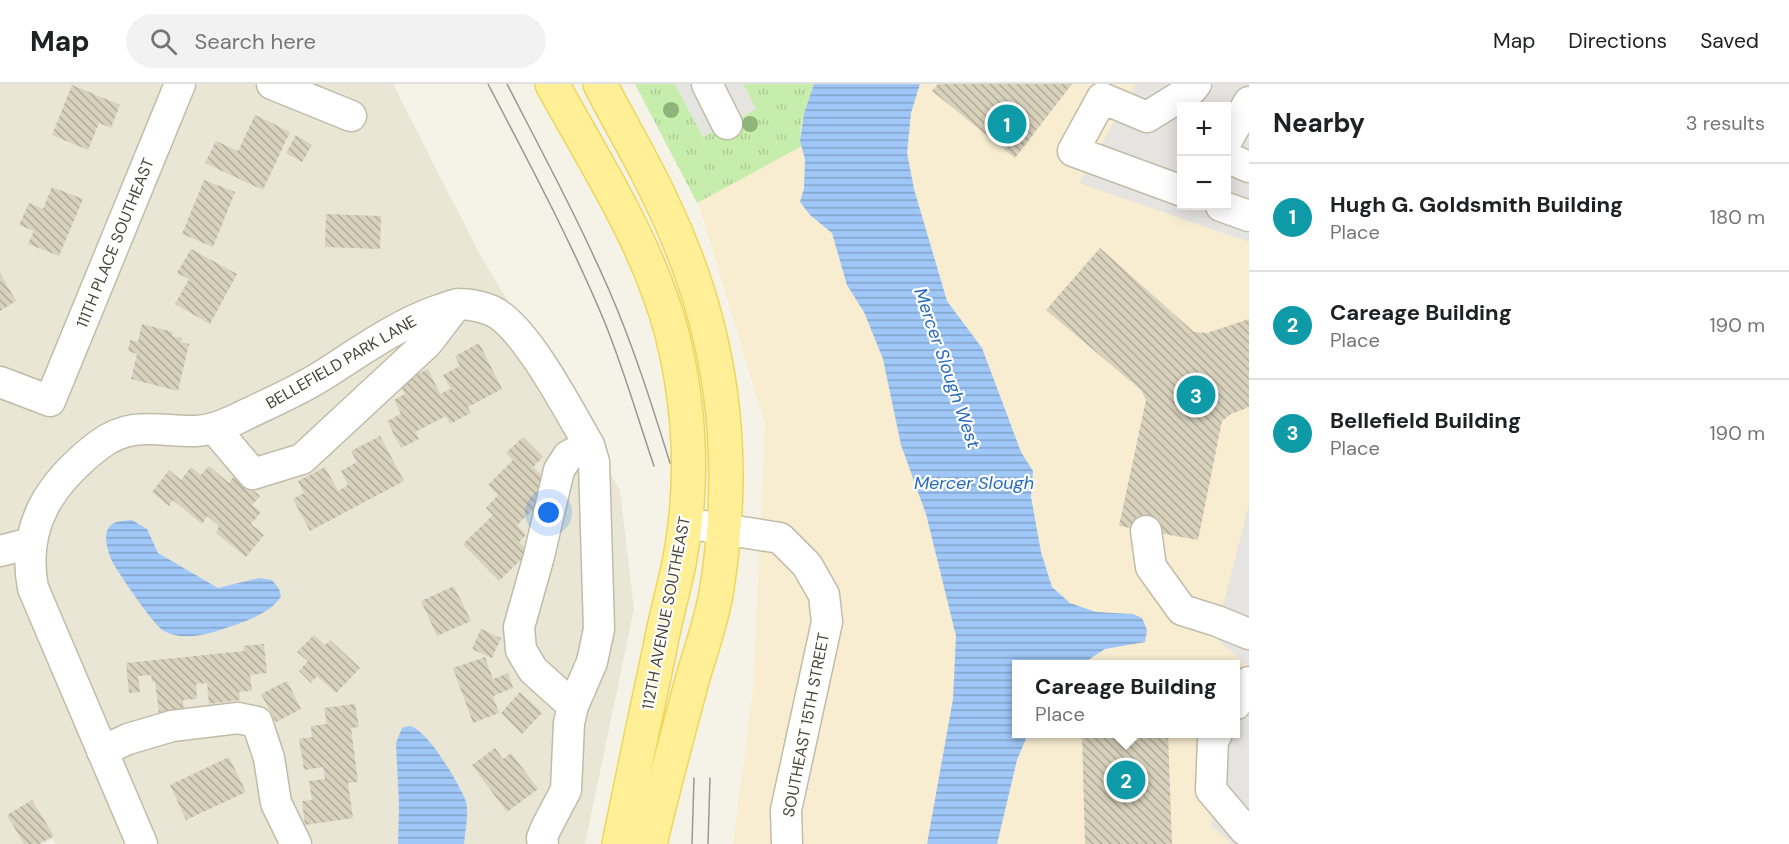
<!DOCTYPE html>
<meta charset="utf-8">
<style>
body{margin:0;font-family:"DM Sans",sans-serif;background:#f2f2f2;color:#202124}
.controls{position:absolute;right:18px;top:18px;display:grid;overflow:hidden;border-radius:0px;box-shadow:0 3px 15px #0003}
.controls button{width:54px;height:54px;display:grid;place-items:center;padding:0;border:0;border-bottom:2px solid #e0e0e0;background:#fff;color:#202124;font:30px sans-serif}
.you{position:absolute;left:549px;top:429px;width:21px;height:21px;margin:-15px;border:4px solid #fff;border-radius:50%;background:#1a73e8;box-shadow:0 0 0 9px #1a73e833}
.badge{display:grid;place-items:center;width:39px;height:39px;border-radius:50%;background:#111827;color:#fff;font-size:20px;font-weight:700}
.pin{position:absolute;translate:-50% -50%;border:3px solid #fff;box-shadow:0 2px 6px #0006}
.popup{position:absolute;left:1012px;top:576px;width:228px;height:78px;box-sizing:border-box;display:grid;place-content:center;border-radius:0px;background:#fff;filter:drop-shadow(0 2px 4px #0005);font-size:20px;white-space:nowrap;color:#757577}
.popup b{font-size:22px;color:#202124}
.popup::after{content:'';position:absolute;left:50%;top:100%;margin-left:-12px;border:12px solid transparent;border-top-color:#fff}
.list{margin:0;padding:0;list-style:none}
h2{display:flex;justify-content:space-between;align-items:center;height:78px;margin:0;padding:0 24px;font-size:26px}
h2 small{font-size:20px;font-weight:400;color:#757577}
.list li{display:grid;grid-template-columns:39px 1fr auto;gap:18px;align-items:center;box-sizing:border-box;height:108px;padding:0 24px;border-top:2px solid #e0e0e0}
.list b{display:block;font-size:22px;white-space:nowrap}
.list p{margin:0;font-size:20px;white-space:nowrap;color:#757577}
.list em{font-size:20px;font-style:normal;color:#757577}
.icon{flex:none;width:33px;height:33px;fill:none;stroke:currentColor;stroke-width:2;stroke-linecap:round;stroke-linejoin:round}
.map{position:relative;flex:none;width:1249px;height:760px;overflow:hidden}
header{display:flex;align-items:center;gap:36px;box-sizing:border-box;height:84px;padding:0 30px;background:#fff;border-bottom:2px solid #e0e0e0}
header strong{font-size:28px}
nav{display:flex;gap:33px;margin-inline-start:auto;font-size:21px}
.search{width:420px;height:54px;background:#f2f2f2;display:flex;align-items:center;gap:15px;box-sizing:border-box;padding:0 21px;border-radius:33px;color:#757577;font-size:22px}
main{display:flex}
aside{flex:1;background:#fff}
.map>svg:first-child{display:block}
.residential{fill:#e9e6d5}
.commercial{fill:#f8edd1;fill-rule:evenodd}
.grass{fill:url(#grass-tufts)}
.parking{fill:#e6e4e0;fill-rule:evenodd}
.water{fill:url(#water-rules)}
.building{fill:url(#building-back-hatch)}
.lines{fill:none;stroke-linecap:round;stroke-linejoin:round}
.minor-casing{stroke:#c1bca9;stroke-width:33}
.major-casing{stroke:#eed65d;stroke-width:36}
.minor{stroke:#fff;stroke-width:30}
.major{stroke:#ffef97;stroke-width:33}
.tram{stroke:#979797;stroke-width:1.5}
.tree{fill:#8eb47b}
.labels{text-anchor:middle;dominant-baseline:central;stroke-width:4.5;stroke-linejoin:round;paint-order:stroke}
.street-label{font-size:16px;fill:#494435;stroke:#fff}
.water-label{font-size:18px;font-style:italic;fill:#2569bf;stroke:#fff}
</style>
<header>
<strong>Map</strong>
<div class="search"><svg class="icon" aria-label="search" viewBox="0 0 24 24"><circle cx="10" cy="10" r="6"/><path d="M15 15l6 6"/></svg>Search here</div>
<nav><a>Map</a><a>Directions</a><a>Saved</a></nav>
</header>
<main>
<div class="map">
<svg width="1249" height="760" viewBox="0 0 1249 760">
<defs>
<pattern id="grass-tufts" width="24" height="20" patternUnits="userSpaceOnUse" patternTransform="scale(1.5)"><rect width="24" height="20" fill="#c7edad"/><path d="M3 7l-1-3M5 7V3M7 7l1-3M15 17l-1-3M17 17v-4M19 17l1-3" fill="none" stroke="#accc95"/></pattern>
<pattern id="water-rules" width="6" height="5" patternUnits="userSpaceOnUse" patternTransform="scale(1.5)"><rect width="6" height="5" fill="#9fc7f7"/><path d="M0 2.5h6" fill="none" stroke="#84a3c9"/></pattern>
<pattern id="building-back-hatch" width="6" height="6" patternUnits="userSpaceOnUse" patternTransform="scale(1.5)"><rect width="6" height="6" fill="#d8d1bc"/><path d="M-1 5l2 2M0 0l6 6M5-1l2 2" fill="none" stroke="#b1ab9a"/></pattern>
</defs>
<rect width="100%" height="100%" fill="#f5f3e7"/>
<!-- residential -->
<path class="residential" d="M0,0h393l86,169 141,237 14,119 -49,235h-529l-3,-5 -10,5h-43z"/>
<!-- commercial -->
<path class="commercial" d="M640,0h609v760h-516l20,-156 12,-263 -72,-240zM1182,22h44v100h-44zM1016,580h220v70h-220z"/>
<!-- grass -->
<path class="grass" d="M635,0h40l28,53 53,-28 -13,-25h71c-6,17 -18,45 -12,62l-105,57z"/>
<!-- parking -->
<path class="parking" d="M675,0h68l13,25 -53,28z
M1136,0h113v158l-170,-59zM1182,22h44v100h-44z
M1249,420v163l-36,-31 11,-34z
M1249,624v136h-16l-22,-18 12,-82 8,-10h5v-7z"/>
<!-- water -->
<path class="water" d="M814,0h106l-9,29 -4,40 7,36 33,112 35,47 39,104 12,19 -2,26 10,55 11,35 18,16 26,9 37,2 9,4 5,12 -2,12 -40,7 -23,15h-66v70h12l-11,26 -20,84h-70l26,-145 3,-63 -30,-122 -25,-69 -18,-86 -19,-47 -17,-27 -15,-52 -22,-18 -10,-13 4,-14 1,-29 -5,-18 4,-28z
M132,436l15,9 11,24 60,35 41,-10 13,2 7,9 2,7c-7,14 -31,24 -46,29 -21,7 -49,18 -71,6 -9,-4 -47,-60 -52,-70 -4,-9 -10,-27 -2,-35 6,-6 15,-5 22,-6z
M409,642c17,1 52,60 57,76 3,13 -1,29 -2,42h-66l1,-39 -3,-62 6,-15z"/>
<!-- building -->
<path class="building" d="M938,0h134l-57,74 -83,-67z
M72,1l48,20 -9,23 -12,-5 -11,27 -36,-15z
M255,31l35,17 -27,58 -58,-27 11,-22 22,10z
M296,51l16,10 -10,17 -16,-9z
M204,96l31,12 -22,55 -31,-13z
M52,103l31,12 -24,57 -31,-12 6,-13 -15,-6 10,-22 14,6z
M326,130l55,2 -1,33 -55,-2z
M1100,164l94,84 13,1 42,-14v88l-18,7 -9,7 -24,119 -79,-14 27,-126 -5,-10 -95,-80z
M191,165l46,25 -27,50 -35,-20 14,-25 -12,-6z
M0,189l16,28 -16,10z
M142,240l31,8 -1,4 10,2 -1,4 8,2 -11,47 -47,-12 6,-25 -9,-3 2,-11 8,2z
M479,259l23,46 -34,18 3,6 -21,11 -4,-8 -31,16 4,7 -18,9 -14,-27 14,-7 -7,-14 11,-6 -6,-11 29,-14 12,25 11,-5 -8,-14 17,-9 -5,-10z
M380,352l24,45 -94,50 -17,-32 11,-6 -6,-12 27,-14 13,24 10,-6 -7,-14 16,-9 -6,-11z
M523,353l20,20 -10,10 13,13 -7,7 8,9 -30,29 9,10 -7,7 10,10 -30,29 -36,-37 30,-29 -7,-7 12,-13 -10,-10 25,-25 -7,-7z
M209,382l20,17 6,-8 25,21 -8,9 9,7 -10,12 13,11 -18,22 -30,-24 3,-7 -12,-10 -5,8 -29,-24 -4,6 -17,-14 17,-22 12,10 10,-13 10,8z
M454,502l17,35 -34,15 -16,-35z
M481,545l20,9 -9,20 -20,-9z
M314,551l11,10 5,-5 30,28 -24,25 -19,-17 -6,7 -12,-12 9,-10 -11,-9z
M264,560l3,29 -17,2 2,16 -13,1 1,8 -31,4 -2,-21 -11,1 1,15 -14,1 1,10 -25,3 -4,-32 -3,1 -1,-7 -13,1 2,16 -11,1 -3,-30 118,-12 -1,-5z
M485,573l8,22 15,-6 5,15 -20,8 6,17 -26,10 -20,-55z
M287,597l14,28 -25,13 -15,-28z
M520,608l22,21 -20,21 -21,-21z
M355,620l4,23 -8,1 7,54 -10,1 5,35 -48,7 -3,-24 10,-1 -3,-19 16,-2 -2,-12 -19,3 -5,-31 13,-2 -1,-11 16,-2 -3,-16z
M1082,650h86l4,110h-87z
M495,664l8,11 8,-6 27,36 -31,23 -35,-47z
M229,673l17,35 -60,28 -16,-35z
M32,716l22,36 -15,8h-15l-17,-29z"/>
<g class="lines">
<!-- minor casing -->
<g class="minor-casing">
<path id="minor" d="M272,0l79,32
M707,0l20,40
M1226,58l23,-40
M1226,73l23,10
M1182,107l-109,-40 29,-53 45,19 45,-28 4,-5
M1221,122l28,10
M0,298l50,19 130,-317
M214,344l39,46 49,-15 125,-116 30,-39
M685,439l95,15 27,27 17,30 3,27 -41,188 1,34
M1146,447l5,36 31,43 35,11 32,13
M0,467l31,-8
M1236,620l13,-22
M573,622l-40,-36 -12,-20 -2,-23 20,-71 20,-86 9,-14 21,-11
M1217,650l-4,6 -2,50 34,40
M102,667l26,-12 44,-13 66,-8 19,4 12,36 7,45 20,41
M142,760l-109,-256c-12,-63 18,-106 66,-143 33,-25 61,-13 97,-14 18,-1 35,-9 51,-17 25,-12 50,-23 73,-37 38,-24 76,-52 119,-67 5,-1 11,-5 17,-5 9,-2 23,1 31,4 35,9 83,104 102,136l5,17 5,167 -7,33 -19,44 -4,17 -3,67 -20,38 -4,10 1,6"/>
</g>
<!-- major casing -->
<g class="major-casing">
<path id="major" d="M552,0c44,80 97,161 120,250 19,76 22,153 7,230 -6,28 -14,56 -19,84 -14,65 -28,131 -41,196
M600,0c20,39 43,77 61,116 62,128 78,254 55,394 -5,28 -15,56 -23,83 -15,56 -30,111 -43,167"/>
</g>
<!-- minor -->
<use href="#minor" class="minor"/>
<!-- major -->
<use href="#major" class="major"/>
<!-- tram -->
<path class="tram" d="M488,0c41,79 83,157 117,239 19,47 33,96 49,143
M507,0c35,68 71,135 102,206 24,55 43,115 61,173
M692,760l2,-66
M708,760l2,-66"/>
</g>
<!-- trees -->
<g class="tree">
<circle cx="671" cy="26" r="8"/>
<circle cx="750" cy="40" r="8"/>
</g>
<g class="labels">
<!-- street labels -->
<g class="street-label">
<text transform="translate(115 159) rotate(-68)">111TH PLACE SOUTHEAST</text>
<text transform="translate(341 278) rotate(-30)">BELLEFIELD PARK LANE</text>
<text transform="translate(666 529) rotate(-79)">112TH AVENUE SOUTHEAST</text>
<text transform="translate(806 641) rotate(-79)">SOUTHEAST 15TH STREET</text>
</g>
<!-- water labels -->
<g class="water-label">
<text transform="translate(947 284) rotate(71)">Mercer Slough West</text>
<text x="974" y="399">Mercer Slough</text>
</g>
</g>
</svg>
<div class="controls">
<button>+</button>
<button>−</button>
</div>
<div class="you"></div>
<div class="pin badge" style="left:1007px;top:40px;background:#0f9aa8">1</div>
<div class="pin badge" style="left:1126px;top:696px;background:#0f9aa8">2</div>
<div class="popup"><b>Careage Building</b>Place</div>
<div class="pin badge" style="left:1196px;top:311px;background:#0f9aa8">3</div>
</div>
<aside>
<h2>Nearby<small>3 results</small></h2>
<ul class="list">
<li><span class="badge" style="background:#0f9aa8">1</span><div><b>Hugh G. Goldsmith Building</b><p>Place</p></div><em>180 m</em></li>
<li><span class="badge" style="background:#0f9aa8">2</span><div><b>Careage Building</b><p>Place</p></div><em>190 m</em></li>
<li><span class="badge" style="background:#0f9aa8">3</span><div><b>Bellefield Building</b><p>Place</p></div><em>190 m</em></li>
</ul>
</aside>
</main>
